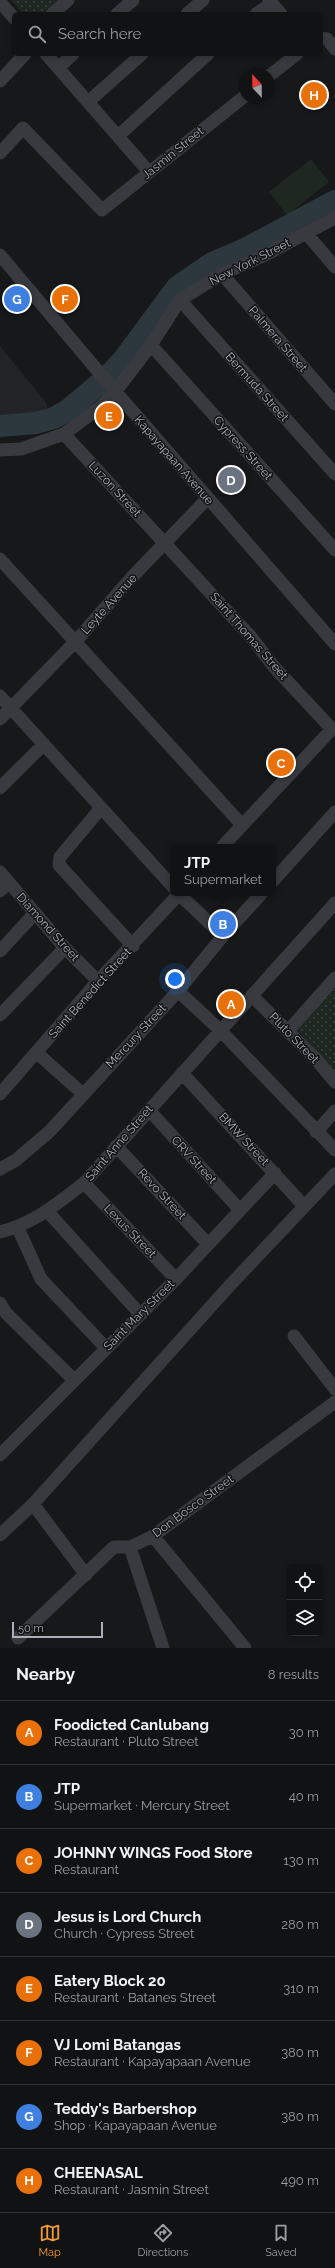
<!DOCTYPE html>
<meta charset="utf-8">
<style>
body{margin:0;font-family:Raleway,sans-serif;background:#1a1b1d;color:#f1f3f6}
.controls{position:absolute;right:12px;bottom:12px;display:grid;overflow:hidden;border-radius:6px;box-shadow:0 2px 6px #0003}
.controls button{width:36px;height:36px;display:grid;place-items:center;padding:0;border:0;border-bottom:1px solid #303234;background:#111214;color:#f1f3f6;font:20px sans-serif}
.compass{position:absolute;left:239px;top:68px;width:36px;height:36px;border-radius:50%;background:#111214;box-shadow:0 2px 6px #0003;rotate:338deg}
.scale{position:absolute;left:12px;bottom:10px;width:91px;box-sizing:border-box;padding-left:4px;border:2px solid #aab0b9;border-top:0;font-size:11px;line-height:14px;white-space:nowrap;color:#aab0b9;-webkit-text-stroke:3px #121315;paint-order:stroke}
.you{position:absolute;left:175px;top:979px;width:14px;height:14px;margin:-10px;border:3px solid #fff;border-radius:50%;background:#1a73e8;box-shadow:0 0 0 6px #1a73e833}
.badge{display:grid;place-items:center;width:26px;height:26px;border-radius:50%;background:#f39c36;color:#fff;font-size:13px;font-weight:700}
.pin{position:absolute;translate:-50% -50%;border:2px solid #fff;box-shadow:0 1px 4px #0006}
.popup{position:absolute;left:170px;top:844px;width:106px;height:52px;box-sizing:border-box;display:grid;place-content:center;border-radius:6px;background:#111214;filter:drop-shadow(0 1px 3px #0005);font-size:13px;white-space:nowrap;color:#9c9ea0}
.popup b{font-size:15px;color:#f1f3f6}
.popup::after{content:'';position:absolute;left:50%;top:100%;margin-left:-8px;border:8px solid transparent;border-top-color:#111214}
.list{margin:0;padding:0;list-style:none}
h2{display:flex;justify-content:space-between;align-items:center;height:52px;margin:0;padding:0 16px;font-size:17px}
h2 small{font-size:13px;font-weight:400;color:#9c9ea0}
.list li{display:grid;grid-template-columns:26px 1fr auto;gap:12px;align-items:center;box-sizing:border-box;height:64px;padding:0 16px;border-top:1px solid #303234}
.list b{display:block;font-size:15px;white-space:nowrap}
.list p{margin:0;font-size:13px;white-space:nowrap;color:#9c9ea0}
.list em{font-size:13px;font-style:normal;color:#9c9ea0}
.icon{flex:none;width:22px;height:22px;fill:none;stroke:currentColor;stroke-width:2;stroke-linecap:round;stroke-linejoin:round}
.map{position:relative;flex:none;width:335px;height:1648px;overflow:hidden}
.search{position:absolute;background:#111214;box-shadow:0 2px 6px #0003;left:12px;right:12px;top:12px;height:44px;display:flex;align-items:center;gap:10px;box-sizing:border-box;padding:0 14px;border-radius:6px;color:#9c9ea0;font-size:15px}
.sheet{height:564px;background:#111214}
nav{display:flex;justify-content:space-around;align-items:center;box-sizing:border-box;height:56px;border-top:1px solid #303234;background:#111214;font-size:11px;color:#9c9ea0}
nav a{display:grid;justify-items:center;gap:2px}
nav .on{color:#f39c36}
.map>svg:first-child{display:block}
.built{fill:#232427}
.grass{fill:url(#grass-dots)}
.forest{fill:url(#forest-firs)}
.garden{fill:#1f2820}
.lines{fill:none;stroke-linecap:round;stroke-linejoin:round}
.river{stroke:#2d383e;stroke-width:22}
.minor{stroke:#383a3f;stroke-width:13}
.labels{text-anchor:middle;dominant-baseline:central;stroke-width:3;stroke-linejoin:round;paint-order:stroke}
.street-label{font-size:12px;fill:#aab0b9;stroke:#121315}
</style>
<div class="map">
<svg width="335" height="1648" viewBox="0 0 335 1648">
<defs>
<pattern id="grass-dots" width="8" height="8" patternUnits="userSpaceOnUse"><rect width="8" height="8" fill="#1f2820"/><path d="M2 2h.1M6 6h.1" fill="none" stroke="#3d453e" stroke-width="1.8" stroke-linecap="round"/></pattern>
<pattern id="forest-firs" width="22" height="20" patternUnits="userSpaceOnUse"><rect width="22" height="20" fill="#1f2820"/><path d="M5 1l3.5 6h-7zM16 11l3.5 6h-7z" fill="#3d453e"/></pattern>
</defs>
<rect width="100%" height="100%" fill="#17181a"/>
<!-- built -->
<path class="built" d="M0,346l47,58 1,12 -16,4 -32,2z"/>
<!-- grass -->
<path class="grass" d="M11,0h47l-16,14h-19z
M335,989v84l-20,-24 -20,-21z"/>
<!-- forest -->
<path class="forest" d="M95,380l6,7c-35,32 -52,44 -101,46v-11c50,-1 59,-9 95,-42z"/>
<!-- garden -->
<path class="garden" d="M311,159l18,23 -42,33 -18,-23z"/>
<g class="lines">
<!-- river -->
<path class="river" d="M0,426l36,-3 18,-5 14,-8 37,-31 18,-19 54,-73 35,-24 35,-15 88,-47"/>
<!-- minor -->
<path class="minor" d="M269,0l12,14
M0,2l14,16
M52,14l16,-14
M117,14l16,-14
M187,14l16,-14
M256,14l16,-11
M321,38l6,1 8,10
M46,54l103,118
M58,68l15,-14
M269,76l28,-22
M0,81l25,-27
M88,102l54,-48
M118,136l90,-82
M0,153l23,-25 79,82 143,-114
M306,233l29,34
M0,255l108,128 227,261
M222,274l113,130
M180,300l155,174
M151,345l184,205
M64,434l187,203 24,31 57,61 -110,118
M0,450l21,-1 43,-15 36,-27 15,-15 36,-47 29,-45 42,-26 43,-19 70,-37
M0,559l242,266
M0,696l173,191
M0,719l76,-78 56,-64 75,-78
M0,788l44,-44
M101,808l-41,49 -1,8 74,81
M0,872l65,76 33,33
M273,881l62,-69
M0,891l9,-8
M178,893l45,43
M0,951l35,-38
M178,991l42,39 115,120
M252,996l63,62 20,24
M0,1015l65,-67
M288,1031l47,-53
M37,1053l46,41
M182,1073l122,133
M0,1094l98,-113 82,-88
M149,1110l91,100
M316,1132l19,-21
M116,1146l91,97
M0,1169l16,-9 34,-29 128,-140 45,-55 39,-43
M84,1183l92,96
M48,1212l92,102
M18,1228l23,51 65,69
M0,1232c33,-8 57,-28 84,-49l251,-280
M0,1303l6,10 68,67
M294,1336l41,53
M0,1455l176,-176 99,-106
M33,1504l53,71
M0,1535l33,-31 199,-221 103,-109
M153,1536l92,112
M130,1547l33,101
M18,1638l96,-91h16l23,-11 182,-134"/>
</g>
<g class="labels">
<!-- street labels -->
<g class="street-label">
<text transform="translate(173 153) rotate(-39)">Jasmin Street</text>
<text transform="translate(250 262) rotate(-27)">New York Street</text>
<text transform="translate(278 339) rotate(49)">Palmera Street</text>
<text transform="translate(257 387) rotate(48)">Bermuda Street</text>
<text transform="translate(243 448) rotate(48)">Cypress Street</text>
<text transform="translate(174 460) rotate(49)">Kapayapaan Avenue</text>
<text transform="translate(115 489) rotate(47)">Luzon Street</text>
<text transform="translate(109 604) rotate(-48)">Leyte Avenue</text>
<text transform="translate(249 636) rotate(49)">Saint Thomas Street</text>
<text transform="translate(48 927) rotate(48)">Diamond Street</text>
<text transform="translate(90 993) rotate(-48)">Saint Benedict Street</text>
<text transform="translate(136 1036) rotate(-47)">Mercury Street</text>
<text transform="translate(294 1038) rotate(46)">Pluto Street</text>
<text transform="translate(244 1139) rotate(47)">BMW Street</text>
<text transform="translate(119 1143) rotate(-49)">Saint Anne Street</text>
<text transform="translate(194 1160) rotate(47)">CRV Street</text>
<text transform="translate(162 1194) rotate(47)">Revo Street</text>
<text transform="translate(130 1231) rotate(46)">Lexus Street</text>
<text transform="translate(139 1315) rotate(-45)">Saint Mary Street</text>
<text transform="translate(193 1506) rotate(-36)">Don Bosco Street</text>
</g>
</g>
</svg>
<div class="controls">
<button><svg class="icon" aria-label="locate" viewBox="0 0 24 24"><circle cx="12" cy="12" r="6"/><path d="M12 2v4M12 18v4M2 12h4M18 12h4"/></svg></button>
<button><svg class="icon" aria-label="layers" viewBox="0 0 24 24"><path d="M12 4l9 5-9 5-9-5zM3 14l9 5 9-5"/></svg></button>
</div>
<svg class="compass" viewBox="-18 -18 36 36"><path d="M0-13l5 13h-10z" fill="#e53935"/><path d="M0 13l5-13h-10z" fill="#9c9ea0"/></svg>
<div class="scale">50 m</div>
<div class="you"></div>
<div class="pin badge" style="left:231px;top:1004px;background:#e8710a">A</div>
<div class="pin badge" style="left:223px;top:924px;background:#3f7fe0">B</div>
<div class="popup"><b>JTP</b>Supermarket</div>
<div class="pin badge" style="left:281px;top:763px;background:#e8710a">C</div>
<div class="pin badge" style="left:231px;top:480px;background:#6b7280">D</div>
<div class="pin badge" style="left:109px;top:416px;background:#e8710a">E</div>
<div class="pin badge" style="left:65px;top:299px;background:#e8710a">F</div>
<div class="pin badge" style="left:17px;top:299px;background:#3f7fe0">G</div>
<div class="pin badge" style="left:314px;top:95px;background:#e8710a">H</div>
<div class="search"><svg class="icon" aria-label="search" viewBox="0 0 24 24"><circle cx="10" cy="10" r="6"/><path d="M15 15l6 6"/></svg>Search here</div>
</div>
<section class="sheet">
<h2>Nearby<small>8 results</small></h2>
<ul class="list">
<li><span class="badge" style="background:#e8710a">A</span><div><b>Foodicted Canlubang</b><p>Restaurant · Pluto Street</p></div><em>30 m</em></li>
<li><span class="badge" style="background:#3f7fe0">B</span><div><b>JTP</b><p>Supermarket · Mercury Street</p></div><em>40 m</em></li>
<li><span class="badge" style="background:#e8710a">C</span><div><b>JOHNNY WINGS Food Store</b><p>Restaurant</p></div><em>130 m</em></li>
<li><span class="badge" style="background:#6b7280">D</span><div><b>Jesus is Lord Church</b><p>Church · Cypress Street</p></div><em>280 m</em></li>
<li><span class="badge" style="background:#e8710a">E</span><div><b>Eatery Block 20</b><p>Restaurant · Batanes Street</p></div><em>310 m</em></li>
<li><span class="badge" style="background:#e8710a">F</span><div><b>VJ Lomi Batangas</b><p>Restaurant · Kapayapaan Avenue</p></div><em>380 m</em></li>
<li><span class="badge" style="background:#3f7fe0">G</span><div><b>Teddy's Barbershop</b><p>Shop · Kapayapaan Avenue</p></div><em>380 m</em></li>
<li><span class="badge" style="background:#e8710a">H</span><div><b>CHEENASAL</b><p>Restaurant · Jasmin Street</p></div><em>490 m</em></li>
</ul>
</section>
<nav>
<a class="on"><svg class="icon" aria-label="map" viewBox="0 0 24 24"><path d="M3 6l6-2 6 2 6-2v14l-6 2-6-2-6 2zM9 4v14M15 6v14"/></svg>Map</a>
<a><svg class="icon" aria-label="directions" viewBox="0 0 24 24"><path d="M12 3l9 9-9 9-9-9zM9 14v-3h6M13 9l2 2-2 2"/></svg>Directions</a>
<a><svg class="icon" aria-label="saved" viewBox="0 0 24 24"><path d="M7 4h10v16l-5-4-5 4z"/></svg>Saved</a>
</nav>
